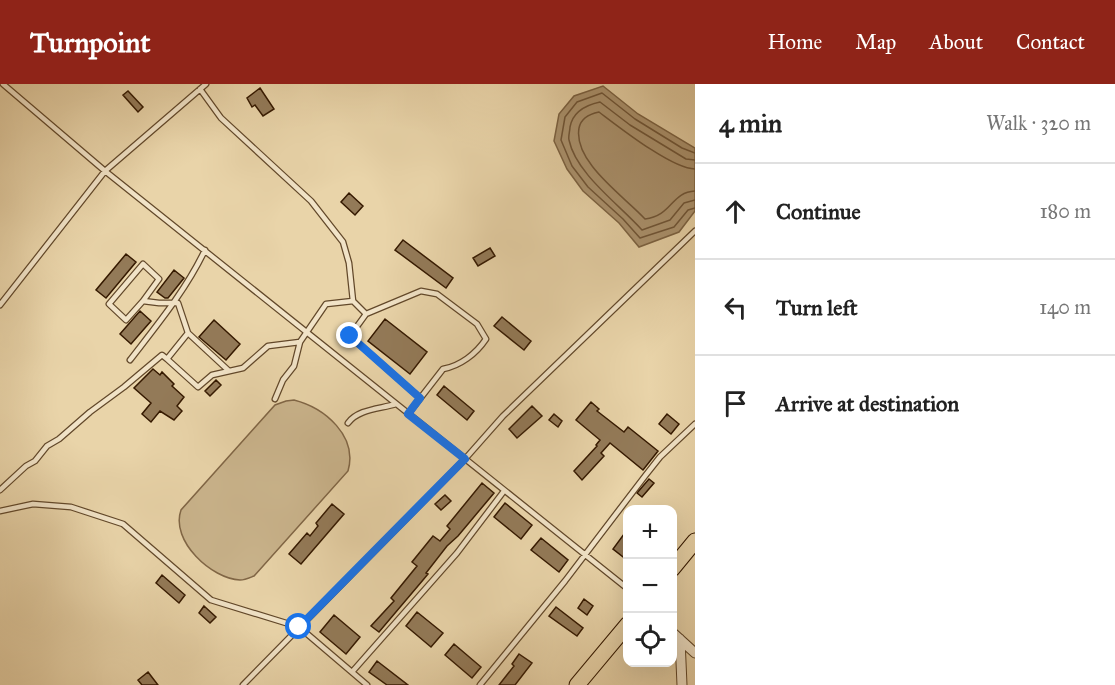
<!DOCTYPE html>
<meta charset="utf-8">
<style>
body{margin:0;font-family:"IM FELL Great Primer",serif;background:#f6f6f6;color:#222}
.controls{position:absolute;right:18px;bottom:18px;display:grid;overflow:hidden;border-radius:12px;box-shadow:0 6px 24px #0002}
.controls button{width:54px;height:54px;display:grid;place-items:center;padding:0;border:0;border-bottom:2px solid #e0e0e0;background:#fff;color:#222;font:30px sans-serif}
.stop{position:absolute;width:18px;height:18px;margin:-14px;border:4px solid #1a73e8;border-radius:50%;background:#fff}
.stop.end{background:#1a73e8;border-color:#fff;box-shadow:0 2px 6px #0008}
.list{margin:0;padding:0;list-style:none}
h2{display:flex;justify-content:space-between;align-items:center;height:78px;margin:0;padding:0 24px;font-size:26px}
h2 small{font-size:20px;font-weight:400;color:#767676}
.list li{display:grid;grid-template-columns:39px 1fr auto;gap:18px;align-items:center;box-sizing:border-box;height:96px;padding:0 24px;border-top:2px solid #e0e0e0}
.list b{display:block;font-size:22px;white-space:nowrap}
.list em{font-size:20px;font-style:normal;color:#767676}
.icon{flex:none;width:33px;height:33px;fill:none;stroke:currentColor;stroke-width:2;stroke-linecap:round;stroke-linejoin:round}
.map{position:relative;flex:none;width:695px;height:601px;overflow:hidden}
header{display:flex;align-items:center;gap:36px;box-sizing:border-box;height:84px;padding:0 30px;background:#8f2418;color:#fff}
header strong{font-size:28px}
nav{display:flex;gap:33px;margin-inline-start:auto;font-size:21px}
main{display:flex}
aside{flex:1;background:#fff}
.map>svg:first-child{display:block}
.green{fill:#cab48c;stroke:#806646;stroke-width:1.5}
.water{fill:#ac9470;stroke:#7c6343;stroke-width:1.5}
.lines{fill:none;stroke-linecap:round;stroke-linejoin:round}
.shore{stroke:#705638;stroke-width:1.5}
.building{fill:#937a58;stroke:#351900;stroke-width:1.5}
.service-casing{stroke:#62482a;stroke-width:7}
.minor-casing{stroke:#62482a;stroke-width:11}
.trunk-casing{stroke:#351900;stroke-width:17}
.service{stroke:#f1e3c7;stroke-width:4.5}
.minor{stroke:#f1e3c7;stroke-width:9}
.trunk{stroke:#e9d4a9;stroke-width:15}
.route{stroke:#1a73e8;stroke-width:8}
</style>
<header>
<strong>Turnpoint</strong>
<nav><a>Home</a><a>Map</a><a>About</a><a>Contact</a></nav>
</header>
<main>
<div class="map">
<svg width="695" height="601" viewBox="0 0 695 601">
<rect width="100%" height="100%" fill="#e9d4a9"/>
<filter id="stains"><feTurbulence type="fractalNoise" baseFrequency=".00333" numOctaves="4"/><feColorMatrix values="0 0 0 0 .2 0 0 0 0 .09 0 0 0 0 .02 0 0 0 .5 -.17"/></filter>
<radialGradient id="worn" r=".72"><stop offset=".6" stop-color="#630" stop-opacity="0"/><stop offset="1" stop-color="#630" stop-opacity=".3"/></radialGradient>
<!-- green -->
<path class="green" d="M294,316c31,8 64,36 54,71l-94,105c-5,2 -9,4 -14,4 -28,-1 -70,-39 -59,-70l94,-105 11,-4z"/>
<!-- water -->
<path class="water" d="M603,2l35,28 57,34v63l-16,21 -40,15 -20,-24 -36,-32 -16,-22 -13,-28 5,-27 15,-18z"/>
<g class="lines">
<!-- shore -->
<path class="shore" d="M695,69l-13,-5 -47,-29 -33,-26 -25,9 -12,15 -4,23 11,26 16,21 35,32 17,19 34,-11 14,-17 7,-2
M695,76l-9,-1 -56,-34 -30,-23c-14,3 -27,9 -30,25 0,4 -2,9 -1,13 7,34 51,65 73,90l28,-10 14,-17 11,-3
M695,85c-23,0 -76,-42 -96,-57 -10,2 -18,6 -20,16 -6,34 46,69 66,91 27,-3 26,-27 50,-28"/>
</g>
<!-- building -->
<path class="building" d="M260,4l14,21 -11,7 -8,-11 -3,2 -5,-9z
M128,7l15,16 -5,5 -15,-17z
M349,109l14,13 -8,9 -14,-13z
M403,156l50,38 -7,10 -51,-38z
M490,164l5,8 -17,10 -5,-8z
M126,170l10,8 -30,36 -10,-8z
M174,186l10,8 -16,20h-3l-8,-6z
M140,227l11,10 -20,23 -11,-10z
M502,233l29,24 -7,9 -30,-24z
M385,235l42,33 -17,22 -42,-33z
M214,236l26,24 -14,16 -27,-23z
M153,285l7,6 2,-3 12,12 -2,2 12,11 -7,9 5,5 -8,9 -14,-9 -9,11 -9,-8 9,-11 -17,-15z
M216,296l5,5 -11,11 -5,-5z
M444,302l30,25 -7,9 -30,-25z
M591,318l8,7 -2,2 27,21 4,-5 30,24 -15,19 -33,-27 -9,10 3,3 -22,24 -8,-9 23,-25 -1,-1 4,-5 -24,-20z
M532,322l10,10 -25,22 -8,-9z
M554,330l8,7 -4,6 -9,-7z
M667,330l12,10 -8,10 -12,-10z
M649,395l5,4 -12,14 -5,-4z
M482,399l12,10 -36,43 -11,10 -21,27 2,1 -5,6 -44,52 -8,-6 23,-25 -3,-3 26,-32 -5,-4 21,-26 7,5 10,-12 -3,-3z
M445,411l6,6 -10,9 -6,-6z
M505,419l27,22 -11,14 -27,-22z
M332,420l12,10 -43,50 -12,-10 18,-21 3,3 8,-10 -2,-3z
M627,446v30l-14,-11z
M541,454l27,22 -9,12 -28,-22z
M162,491l23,20 -6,8 -23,-20z
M584,515l9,7 -6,9 -9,-7z
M204,522l12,11 -6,6 -11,-10z
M556,523l27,21 -6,8 -28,-20z
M417,528l26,21 -12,14 -25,-21z
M334,531l26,22 -14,17 -26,-22z
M454,560l27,23 -9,11 -27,-23z
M519,570l13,9 -17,22h-16l15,-19 -2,-2z
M377,577l31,24h-21l-18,-13z
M148,588l10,13h-16l-4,-5z"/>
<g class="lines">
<!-- service casing -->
<g class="service-casing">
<path id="service" d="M3,0l102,87 523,418
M200,5l21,29 90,83 32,41 6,21 4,38 13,13
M143,217l16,-22 -16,-15 -34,40 17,16 17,-19 16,2h19l10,30
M0,221l105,-134 101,-87
M130,276c27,-35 56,-70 75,-110
M229,287l-41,-38 -21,26 31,28 14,-12 31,-7 25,-22 32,-4 26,-38 27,-3
M275,315l8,-19 11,-14 6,-24
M408,330l35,-45c17,-3 33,-15 43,-30l-9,-15 -40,-30 -16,-3 -55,23 -16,22 70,62
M348,339c10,-14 32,-14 48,-19
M0,406l26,-24 9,-5 12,-15 12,-7 31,-27 34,-25 38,-32 5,4
M0,427l33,-7 38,3 52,17 88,76 88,27 68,58
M352,588l105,-119 47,-62
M243,601l222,-226 38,-43 192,-185
M480,601l85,-104 80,-105 15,-19 35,-33"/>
</g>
<!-- minor casing -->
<g class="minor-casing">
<path id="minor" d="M672,548l23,21
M680,555l2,46"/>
</g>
<!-- trunk casing -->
<g class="trunk-casing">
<path id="trunk" d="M672,485l23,-28
M577,601l51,-61"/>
</g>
<!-- service -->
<use href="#service" class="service"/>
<!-- minor -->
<use href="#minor" class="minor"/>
<!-- trunk -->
<use href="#trunk" class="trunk"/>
</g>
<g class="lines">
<!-- route -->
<path class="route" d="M299,543l166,-168 -57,-45 12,-16 -70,-62"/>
</g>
<rect width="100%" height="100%" filter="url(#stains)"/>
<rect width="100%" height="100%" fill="url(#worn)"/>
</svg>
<div class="controls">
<button>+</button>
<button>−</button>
<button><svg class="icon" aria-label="locate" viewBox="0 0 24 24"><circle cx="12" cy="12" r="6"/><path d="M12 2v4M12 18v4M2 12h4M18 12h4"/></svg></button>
</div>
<div class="stop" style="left:299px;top:543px"></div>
<div class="stop end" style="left:350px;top:252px"></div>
</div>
<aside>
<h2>4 min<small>Walk · 320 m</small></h2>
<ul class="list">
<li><svg class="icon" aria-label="ahead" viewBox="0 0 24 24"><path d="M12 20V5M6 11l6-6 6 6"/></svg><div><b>Continue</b></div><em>180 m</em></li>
<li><svg class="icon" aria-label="left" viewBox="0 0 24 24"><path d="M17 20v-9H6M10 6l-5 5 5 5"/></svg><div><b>Turn left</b></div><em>140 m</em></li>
<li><svg class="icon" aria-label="arrive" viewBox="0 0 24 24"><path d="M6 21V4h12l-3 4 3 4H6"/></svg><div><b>Arrive at destination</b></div></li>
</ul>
</aside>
</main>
